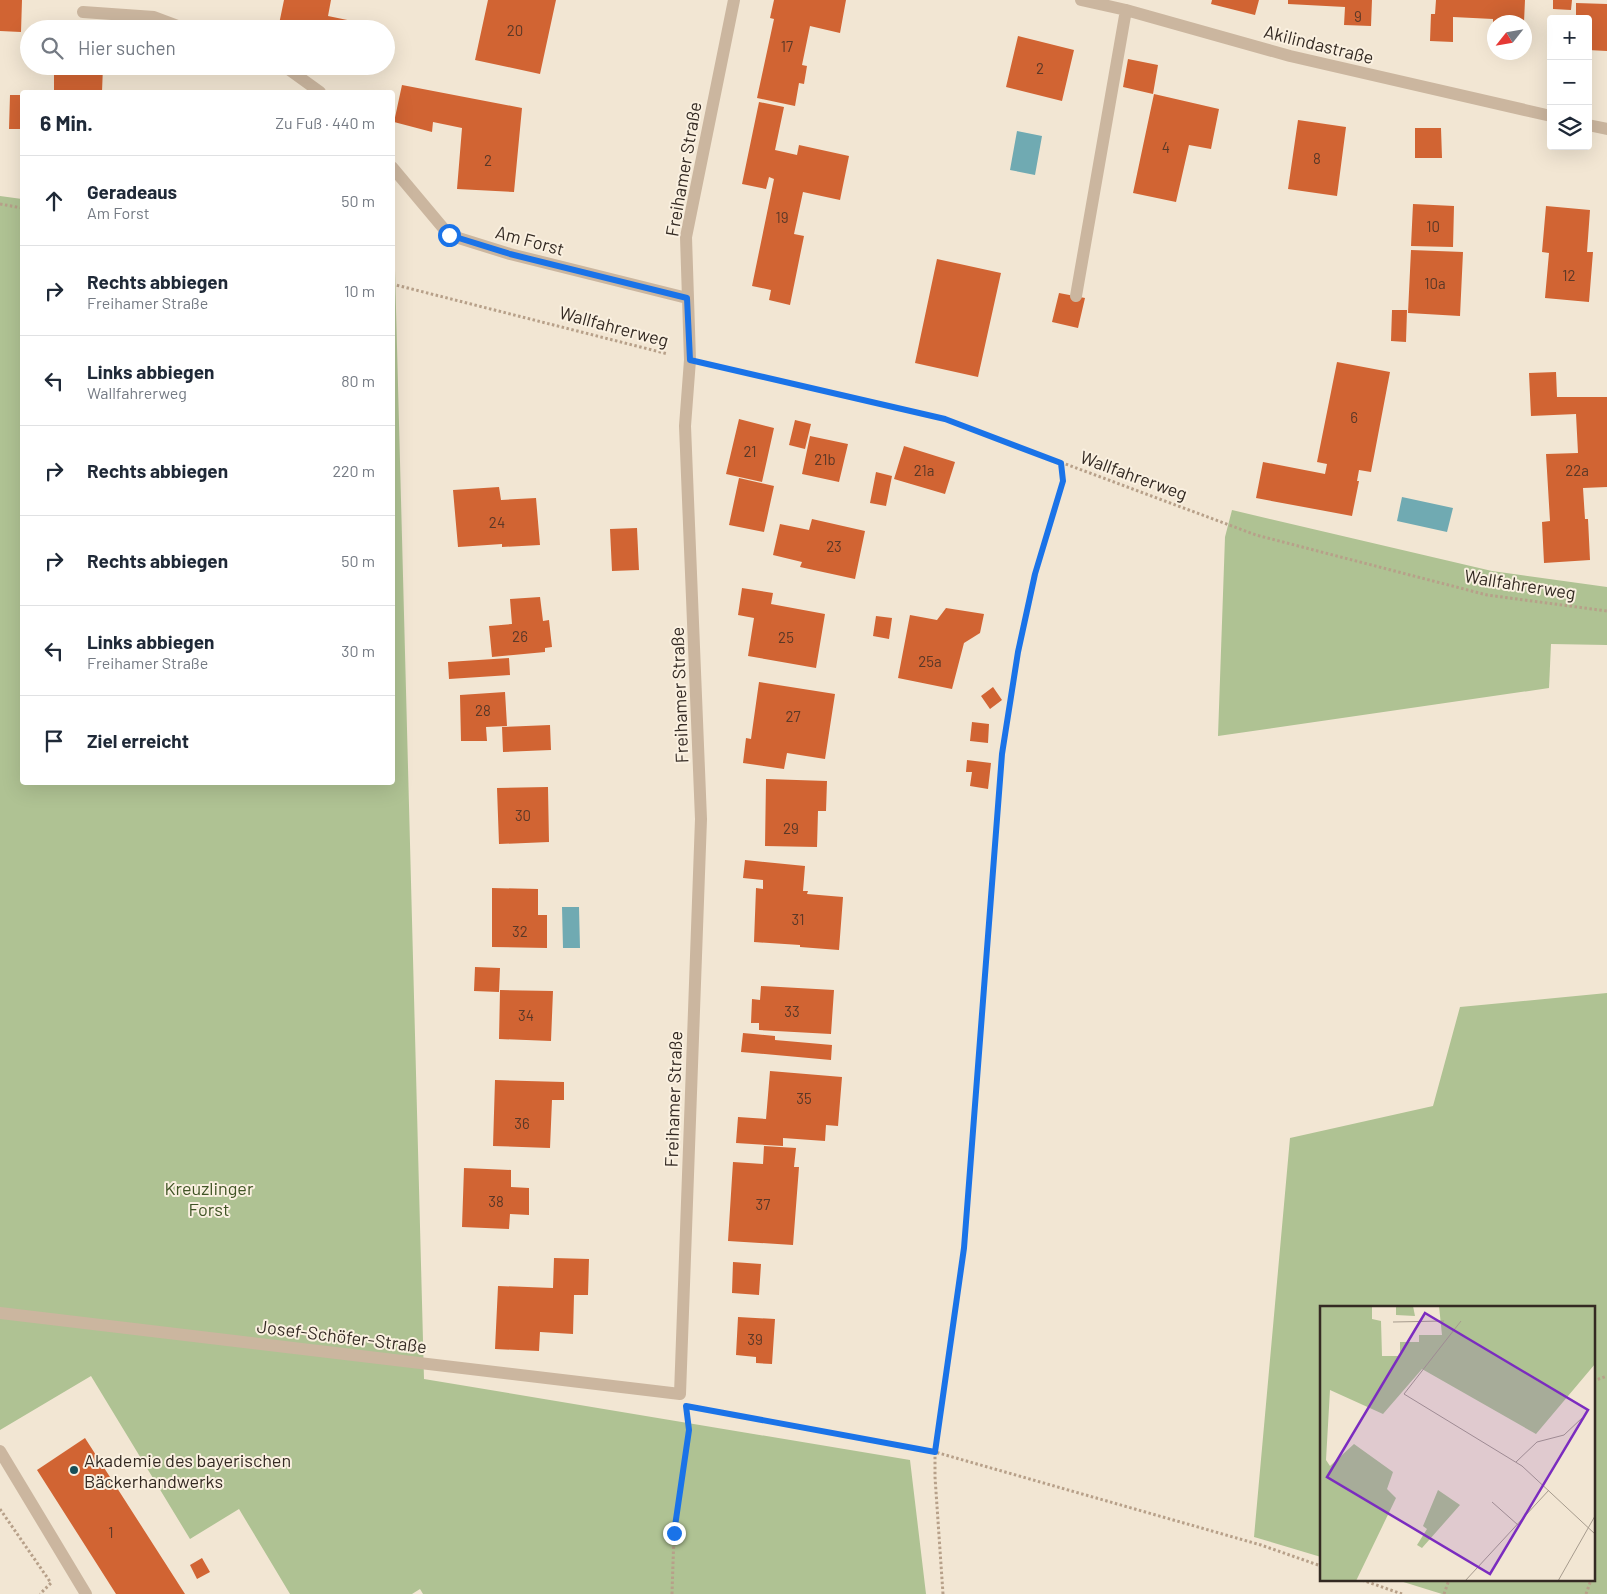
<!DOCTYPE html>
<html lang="de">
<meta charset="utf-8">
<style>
body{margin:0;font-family:Barlow,sans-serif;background:#f6f6f7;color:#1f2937}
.controls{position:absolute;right:15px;top:15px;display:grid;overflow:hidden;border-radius:5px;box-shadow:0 5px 20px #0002}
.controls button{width:45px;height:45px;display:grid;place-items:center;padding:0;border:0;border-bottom:1px solid #e0e1e3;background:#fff;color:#1f2937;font:25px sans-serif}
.compass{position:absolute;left:1487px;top:15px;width:45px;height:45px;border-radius:50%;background:#fff;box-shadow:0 5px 20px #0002;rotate:239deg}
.stop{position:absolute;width:15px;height:15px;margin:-11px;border:4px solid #1a73e8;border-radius:50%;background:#fff}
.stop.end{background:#1a73e8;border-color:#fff;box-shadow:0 1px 5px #0008}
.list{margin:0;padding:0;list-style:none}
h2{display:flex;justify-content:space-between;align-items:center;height:65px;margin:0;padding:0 20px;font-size:21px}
h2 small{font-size:16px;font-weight:400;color:#747a83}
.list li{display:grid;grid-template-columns:32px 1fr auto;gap:15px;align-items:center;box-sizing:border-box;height:90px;padding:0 20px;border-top:1px solid #e0e1e3}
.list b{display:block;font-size:19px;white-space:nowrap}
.list p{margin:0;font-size:16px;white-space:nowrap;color:#747a83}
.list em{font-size:16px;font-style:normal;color:#747a83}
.icon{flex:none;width:28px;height:28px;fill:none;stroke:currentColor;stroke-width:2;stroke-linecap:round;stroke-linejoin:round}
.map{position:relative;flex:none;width:1607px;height:1594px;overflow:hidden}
.search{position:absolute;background:#fff;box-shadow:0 5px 20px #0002;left:20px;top:20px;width:375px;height:55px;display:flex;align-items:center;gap:12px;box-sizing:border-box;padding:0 18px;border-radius:28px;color:#747a83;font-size:19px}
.panel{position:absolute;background:#fff;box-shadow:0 5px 20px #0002;left:20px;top:90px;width:375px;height:695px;border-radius:5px}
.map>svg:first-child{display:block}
.green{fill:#afc293}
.water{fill:#70aab2}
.building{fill:#d16433}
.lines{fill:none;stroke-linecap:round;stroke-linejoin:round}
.path{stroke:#b7a089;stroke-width:3;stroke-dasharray:2.5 2.5;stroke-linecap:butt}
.minor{stroke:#cbb69f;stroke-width:12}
.route{stroke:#1a73e8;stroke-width:6}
.poi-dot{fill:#164f58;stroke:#faf0e0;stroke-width:2}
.labels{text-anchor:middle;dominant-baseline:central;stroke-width:4;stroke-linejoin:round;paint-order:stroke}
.number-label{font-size:15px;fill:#5b3827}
.street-label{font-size:18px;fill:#342a23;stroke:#faf0e0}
.park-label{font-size:18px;fill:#405425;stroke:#faf0e0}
.poi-label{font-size:18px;fill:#342a23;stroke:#faf0e0;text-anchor:start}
.inset-road{fill:none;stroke:#a69b8d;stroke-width:1}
.view{fill:#7b2cbf;fill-opacity:0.15;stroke:#7b2cbf;stroke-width:2.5}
.inset-edge{fill:none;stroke:#342a23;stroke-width:2.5}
</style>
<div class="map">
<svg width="1607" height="1594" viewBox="0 0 1607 1594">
<rect width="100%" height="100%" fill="#f2e6d3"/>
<!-- green -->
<path class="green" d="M0,196l22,3v583h370l1,-513 2,1 29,1109 486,81 16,134h-503l-3,-5 -8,5h-122l-51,-85 -49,30 -99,-163 -91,54z
M1232,510l260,61 115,16v58l-56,-1 -2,44 -331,48 7,-199z
M1607,993v601h-165l-45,-14h196v-272h-272v249l-67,-20 36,-399 143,-32 27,-99z"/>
<!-- water -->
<path class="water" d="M1017,131l25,5 -7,39 -25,-5z
M1402,497l51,11 -6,24 -50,-11z
M562,907h17l1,41h-17z"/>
<!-- building -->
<path class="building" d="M0,0h22l-1,32 -21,-1z
M284,0h47l-3,16 29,6 -1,7h-78z
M488,0h68l-16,74 -65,-14z
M774,0h72l-6,33 -30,-7 -8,39 5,1 -3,18 -5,-1 -4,23 -38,-8 17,-79 -4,-1z
M1212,0h47l-4,15 -44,-11z
M1288,0h84l-1,26 -27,-1 1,-18 -57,-3z
M1436,0h89l-1,22h-30v3h-1v-6l-40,-2v25l-23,-1 1,-27h4z
M1553,0h19l-1,10 -18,-1z
M1576,3l31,1v47l-19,-1v-31h-12z
M1018,36l56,14 -12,51 -56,-14z
M1128,59l30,6 -5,29 -30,-7z
M54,66h49l-1,26h-48z
M402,85l120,23 -8,84 -57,-3 5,-61 -29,-6 -1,10 -38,-10z
M1154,94l65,15 -8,40 -22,-4 -13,57 -43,-9z
M10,95h12v34h-13z
M759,102l25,5 -9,43 22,5 2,-10 50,11 -9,44 -37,-8 -9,42 10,2 -14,69 -21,-5 2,-10 -19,-4 22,-107 -5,-2 -3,12 -24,-5z
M1298,120l48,7 -9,69 -49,-7z
M1415,128h26l1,30h-27z
M1413,204l41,2 -1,41 -42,-1z
M1546,206l44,4 -3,42h6l-4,50 -44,-4 4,-45 -7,-1z
M1411,250l52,2 -3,64 -52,-3z
M937,259l64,14 -23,104 -63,-14z
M1059,293l26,5 -7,30 -26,-6z
M1392,310h15l-1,32 -15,-1z
M1337,362l53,10 -19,100 -12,-2 -2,11h2l-7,35 -96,-18 7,-36 62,12 2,-10 -10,-2z
M1556,372l1,25h50v90l-24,1 2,31h3l2,41 -46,3 -2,-41 8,-1 -4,-67 32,-1 -2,-39 -45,2 -2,-43z
M739,419l35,9 -12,54 -36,-8z
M795,420l16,4 -6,25 -16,-4z
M810,436l38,8 -9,38 -37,-8z
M904,446l51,16 -10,32 -51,-15z
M876,472l16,4 -6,30 -16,-3z
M739,478l35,8 -10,46 -35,-7z
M499,487l2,13 35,-2 4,47 -38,2v-3l-44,3 -5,-57z
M812,519l53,12 -10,48 -55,-12 2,-5 -29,-7 7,-31 29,6z
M637,528l2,42 -27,1 -2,-42z
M742,588l31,5 -2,11 54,10 -9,54 -68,-12 6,-38 -16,-3z
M540,597l3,24 6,-1 3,27 -7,1v4l-53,5 -3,-31 23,-2 -2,-25z
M946,608l38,6 -4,19 -16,10 -12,46 -54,-11 12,-63 27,5z
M876,616l16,2 -3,21 -16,-3z
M509,658l1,17 -61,4 -1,-17z
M759,682l76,12 -10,65 -38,-6 -3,16 -41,-6 3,-25 5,1z
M993,687l9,13 -12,9 -9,-13z
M505,692l2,34 -21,1 1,14h-26l-1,-46z
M972,722l17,2 -1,19 -18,-2z
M550,725l1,25 -48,2 -1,-25z
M967,760l24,3 -3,26 -18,-3 2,-14h-6z
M766,779l61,2 -1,30h-8l-1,36 -52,-1z
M548,787l1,55 -50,2 -2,-56z
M745,860l60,6 -2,25h5l-1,3 36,3 -4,53 -39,-3v-2l-46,-3 2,-54 7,1v-9l-20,-2z
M492,888l46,1v26h9v33l-55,-1z
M475,967l25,1 -1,24 -25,-1z
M761,986l73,4 -3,44 -72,-4v-7h-8l1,-24 8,1z
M500,990l53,1 -2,50 -52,-2z
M743,1033l32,3v4l57,5 -1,15 -90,-8z
M770,1071l72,6 -4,49 -12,-1 -1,16 -42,-3v8l-47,-3 2,-26 28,2z
M495,1080l69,2v18h-12l-2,48 -57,-2z
M764,1146l32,2 -2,19h5l-6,78 -65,-4 5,-79 30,2z
M464,1168l47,2v17l18,1v27l-19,-1 -1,15 -47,-2z
M554,1258l35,1 -1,36h-14l-1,39 -33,-2 -1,19 -44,-2 3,-63 55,2z
M733,1262l28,2 -2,31 -27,-2z
M738,1317l37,2 -3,45 -16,-1v-6l-20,-2z
M85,1438l100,156h-69l-79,-124z
M202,1558l8,14 -13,7 -7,-14z"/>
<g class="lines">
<!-- path -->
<path class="path" d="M0,204l22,4
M392,284l276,70
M710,365l235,54 311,116 231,60 120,16
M1593,1381l14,-5
M696,1408l239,44 326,93 60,21
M0,1509l51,74 -11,11
M1362,1580l40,14
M672,1594l2,-61 15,-103 -2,-17
M943,1594l-8,-117v-25l29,-204 38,-494 16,-102 17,-78 28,-93 -2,-18
M1444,1594l5,-14
M1586,1594l5,-14"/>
<!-- minor -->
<path class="minor" d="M1081,0l45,10 164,46 261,60
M83,12l71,5 32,12
M284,66l36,26
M1588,125l19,4
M392,167l57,68 61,19 177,44
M1076,296l50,-286
M0,1313l680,81 21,-575 -16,-393 5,-66 -4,-123 48,-237
M0,1451l86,143"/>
</g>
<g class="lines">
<!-- route -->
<path class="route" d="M449,235l61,19 177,44 3,62 255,59 116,44 2,18 -28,93 -17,78 -16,102 -38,494 -29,204 -249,-46 3,24 -15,103"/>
</g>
<!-- markers -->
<circle class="poi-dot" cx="74" cy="1470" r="5"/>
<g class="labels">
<!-- number labels -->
<g class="number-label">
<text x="1358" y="16">9</text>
<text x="515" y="30">20</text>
<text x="787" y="46">17</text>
<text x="1040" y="68">2</text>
<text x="1166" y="147">4</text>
<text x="1317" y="158">8</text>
<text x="488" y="160">2</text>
<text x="782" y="217">19</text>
<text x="1433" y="226">10</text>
<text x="1569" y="275">12</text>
<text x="1435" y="283">10a</text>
<text x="1354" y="417">6</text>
<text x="750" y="451">21</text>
<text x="825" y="459">21b</text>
<text x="924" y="470">21a</text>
<text x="1577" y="470">22a</text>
<text x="497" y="522">24</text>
<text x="834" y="546">23</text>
<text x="520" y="636">26</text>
<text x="786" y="637">25</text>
<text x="930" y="661">25a</text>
<text x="483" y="710">28</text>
<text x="793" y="716">27</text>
<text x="523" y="815">30</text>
<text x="791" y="828">29</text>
<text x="798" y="919">31</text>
<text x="520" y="931">32</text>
<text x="792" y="1011">33</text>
<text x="526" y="1015">34</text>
<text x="804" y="1098">35</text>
<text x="522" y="1123">36</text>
<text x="496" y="1201">38</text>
<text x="763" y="1204">37</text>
<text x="755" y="1339">39</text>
<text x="111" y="1532">1</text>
</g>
<!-- street labels -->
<g class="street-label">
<text transform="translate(1319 44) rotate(14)">Akilindastraße</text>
<text transform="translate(683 169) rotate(-80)">Freihamer Straße</text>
<text transform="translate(530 240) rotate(15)">Am Forst</text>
<text transform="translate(614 326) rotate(15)">Wallfahrerweg</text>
<text transform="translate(1134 475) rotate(20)">Wallfahrerweg</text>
<text transform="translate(1520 584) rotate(9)">Wallfahrerweg</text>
<text transform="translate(679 695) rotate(-92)">Freihamer Straße</text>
<text transform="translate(673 1099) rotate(-88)">Freihamer Straße</text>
<text transform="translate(342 1336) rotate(7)">Josef-Schöfer-Straße</text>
</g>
<!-- park labels -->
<g class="park-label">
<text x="209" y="1188">Kreuzlinger<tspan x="209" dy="21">Forst</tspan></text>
</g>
<!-- poi labels -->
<g class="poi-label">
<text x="84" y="1460">Akademie des bayerischen<tspan x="84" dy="21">Bäckerhandwerks</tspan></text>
</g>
</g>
<!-- overview -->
<g transform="translate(1320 1306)">
<rect width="275" height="275" fill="#f2e6d3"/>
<path d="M0,0h52v13l9,2 1,35h18v-14h19v-7h23l-3,-29h156v58l-59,70 -114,-65 -39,45 -53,-24 -4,70 4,6 24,-22 39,28 -6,17 9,9 -40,83h-36zM76,0h17l2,10 -19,-1zM118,184l22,15 -38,43 -5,-3 10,-16 -4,-3z" fill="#afc293"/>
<path class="inset-road" d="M141,15l-57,73 118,72 73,68M73,16l51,-1M196,156l21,-20 27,-7 18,-17M172,196l26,23M145,275l84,-91M238,275l37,-65"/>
<path class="view" d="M105,7l163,97 -98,164 -163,-97z"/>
<rect width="275" height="275" class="inset-edge"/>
</g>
</svg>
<div class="controls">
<button>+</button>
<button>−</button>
<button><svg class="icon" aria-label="layers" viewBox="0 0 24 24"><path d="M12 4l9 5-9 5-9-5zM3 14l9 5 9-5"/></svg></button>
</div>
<svg class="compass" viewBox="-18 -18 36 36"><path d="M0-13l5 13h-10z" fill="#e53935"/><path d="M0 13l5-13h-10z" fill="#747a83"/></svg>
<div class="stop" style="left:449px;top:235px"></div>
<div class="stop end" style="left:674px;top:1533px"></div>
<div class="search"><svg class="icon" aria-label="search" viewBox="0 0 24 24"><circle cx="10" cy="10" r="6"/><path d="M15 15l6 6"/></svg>Hier suchen</div>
<section class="panel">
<h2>6 Min.<small>Zu Fuß · 440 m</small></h2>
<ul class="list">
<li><svg class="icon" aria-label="ahead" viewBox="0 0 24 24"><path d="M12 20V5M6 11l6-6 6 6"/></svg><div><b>Geradeaus</b><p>Am Forst</p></div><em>50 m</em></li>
<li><svg class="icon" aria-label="right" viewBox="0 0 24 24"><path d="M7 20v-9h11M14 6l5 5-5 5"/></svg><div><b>Rechts abbiegen</b><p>Freihamer Straße</p></div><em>10 m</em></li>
<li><svg class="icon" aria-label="left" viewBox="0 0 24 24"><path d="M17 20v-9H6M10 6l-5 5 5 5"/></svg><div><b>Links abbiegen</b><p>Wallfahrerweg</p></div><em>80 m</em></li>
<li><svg class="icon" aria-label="right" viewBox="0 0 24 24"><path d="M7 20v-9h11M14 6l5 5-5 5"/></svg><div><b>Rechts abbiegen</b></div><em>220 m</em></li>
<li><svg class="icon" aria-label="right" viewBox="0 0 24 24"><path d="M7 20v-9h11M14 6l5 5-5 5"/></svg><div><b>Rechts abbiegen</b></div><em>50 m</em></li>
<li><svg class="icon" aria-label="left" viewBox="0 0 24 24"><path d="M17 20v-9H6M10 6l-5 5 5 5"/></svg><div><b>Links abbiegen</b><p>Freihamer Straße</p></div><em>30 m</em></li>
<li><svg class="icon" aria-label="arrive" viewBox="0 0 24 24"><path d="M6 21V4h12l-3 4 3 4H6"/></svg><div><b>Ziel erreicht</b></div></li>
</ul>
</section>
</div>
